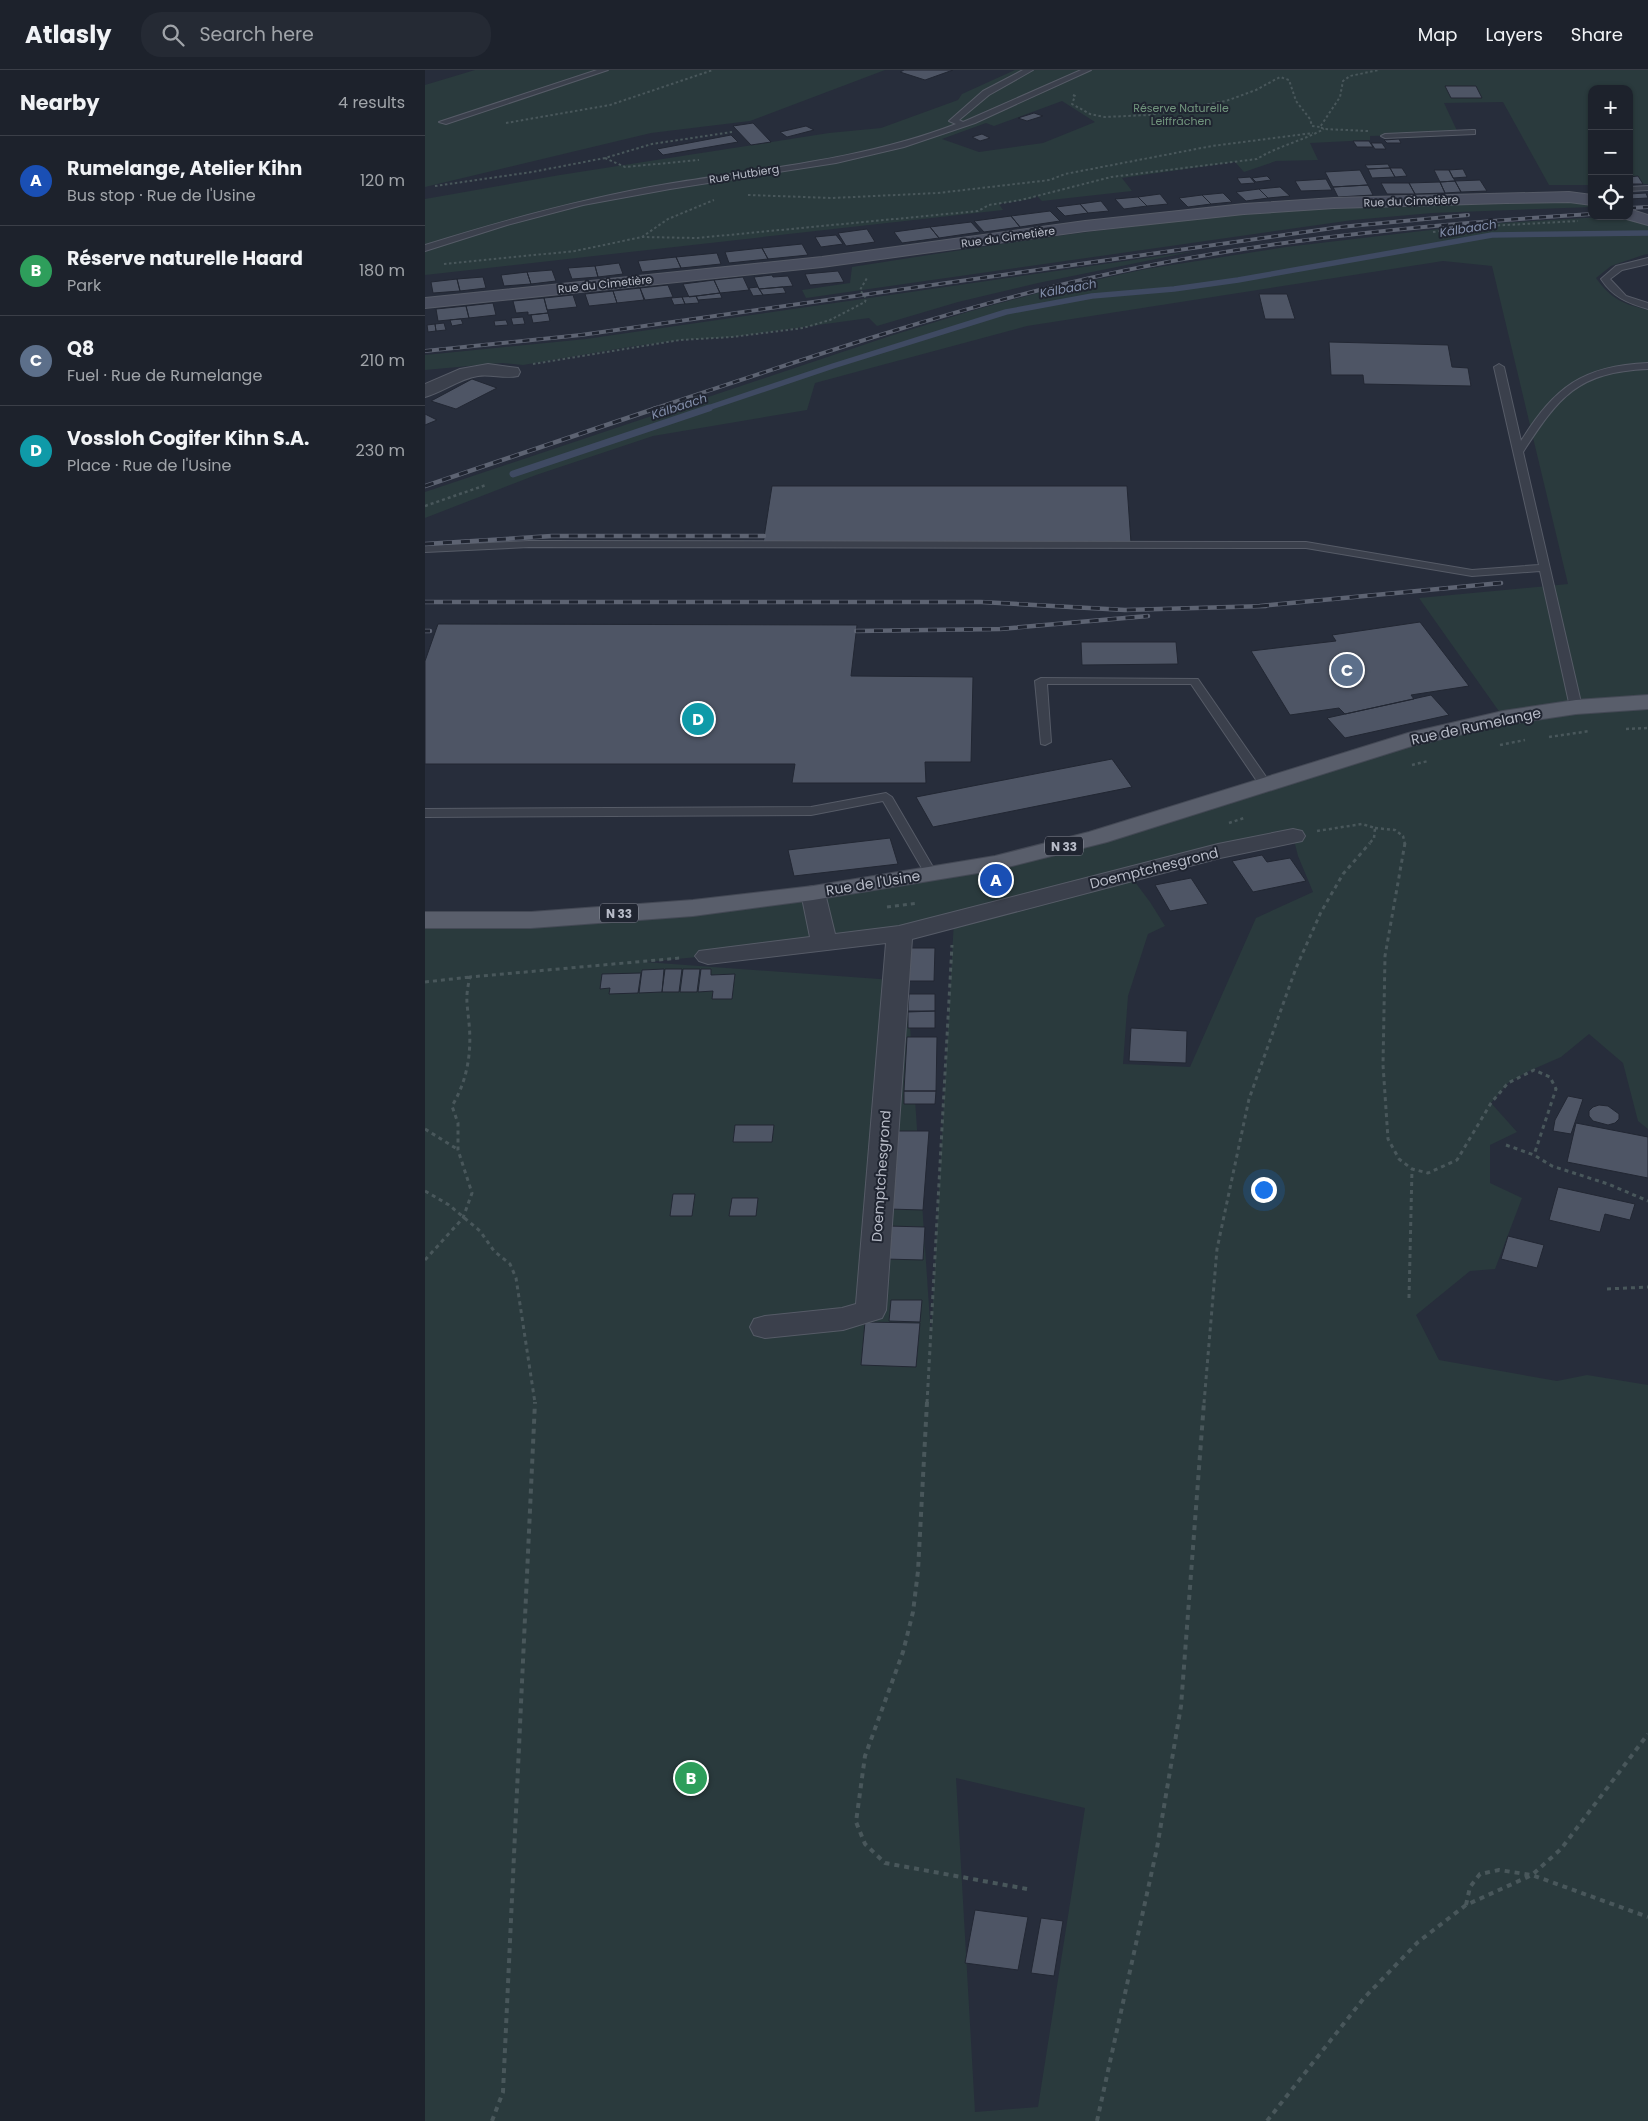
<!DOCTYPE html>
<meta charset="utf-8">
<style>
body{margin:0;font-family:Poppins,sans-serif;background:#252a34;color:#f1f3f6}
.controls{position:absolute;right:15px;top:15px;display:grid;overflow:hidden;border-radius:10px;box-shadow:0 1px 4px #0004}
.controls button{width:45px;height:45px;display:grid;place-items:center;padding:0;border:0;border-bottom:1px solid #3b3f48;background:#1d222c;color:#f1f3f6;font:25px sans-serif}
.you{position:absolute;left:838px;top:1119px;width:18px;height:18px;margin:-12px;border:4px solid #fff;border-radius:50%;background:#1a73e8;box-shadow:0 0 0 8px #1a73e833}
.badge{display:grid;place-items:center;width:32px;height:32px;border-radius:50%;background:#97adec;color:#fff;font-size:16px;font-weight:700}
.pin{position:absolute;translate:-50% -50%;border:2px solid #fff;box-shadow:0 1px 5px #0006}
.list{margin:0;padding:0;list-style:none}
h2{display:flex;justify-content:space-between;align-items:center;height:65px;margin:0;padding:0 20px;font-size:21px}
h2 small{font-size:16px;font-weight:400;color:#a0a4a9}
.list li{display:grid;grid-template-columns:32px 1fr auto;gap:15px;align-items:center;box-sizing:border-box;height:90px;padding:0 20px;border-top:1px solid #3b3f48}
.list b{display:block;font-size:19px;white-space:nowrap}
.list p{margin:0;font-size:16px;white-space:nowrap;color:#a0a4a9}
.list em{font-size:16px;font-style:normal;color:#a0a4a9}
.icon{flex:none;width:28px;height:28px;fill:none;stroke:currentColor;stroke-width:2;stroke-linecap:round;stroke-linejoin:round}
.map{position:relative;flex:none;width:1223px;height:2051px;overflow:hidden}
header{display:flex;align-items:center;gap:30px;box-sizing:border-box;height:70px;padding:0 25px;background:#1d222c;border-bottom:1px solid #3b3f48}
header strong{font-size:24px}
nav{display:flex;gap:28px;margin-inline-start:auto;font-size:18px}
.search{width:350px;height:45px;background:#252a34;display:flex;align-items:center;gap:12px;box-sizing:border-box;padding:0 18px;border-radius:20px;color:#a0a4a9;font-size:19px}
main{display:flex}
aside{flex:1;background:#1d222c}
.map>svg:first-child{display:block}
.green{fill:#2a3a3d;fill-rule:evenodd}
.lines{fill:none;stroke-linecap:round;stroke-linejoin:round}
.stream-far1{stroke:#3f4a62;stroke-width:5.5}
.stream{stroke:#3f4a62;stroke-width:7}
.building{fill:#4e5565;stroke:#222733}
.service-casing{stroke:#565b67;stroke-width:2}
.minor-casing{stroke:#565b67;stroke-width:2}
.secondary-casing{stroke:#565b67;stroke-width:2}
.primary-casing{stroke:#444955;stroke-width:2}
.path-far3{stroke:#49575b;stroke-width:2;stroke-dasharray:2.5 2.5;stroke-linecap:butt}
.path-far2{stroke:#49575b;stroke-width:2.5;stroke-dasharray:3 3;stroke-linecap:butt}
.path-far1{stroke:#49575b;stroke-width:3;stroke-dasharray:4 4;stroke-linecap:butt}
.path{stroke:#49575b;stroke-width:4;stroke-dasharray:5 5;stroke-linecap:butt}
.service{fill:#3b404c;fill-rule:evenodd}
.minor{fill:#3b404c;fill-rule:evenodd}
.secondary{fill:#494e5e;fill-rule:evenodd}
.primary{fill:#595e6b;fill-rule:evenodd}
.rail-far1-casing{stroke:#5d6372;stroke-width:4}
.rail-casing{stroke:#5d6372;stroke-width:4.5}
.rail-far1{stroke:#202531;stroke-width:2.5;stroke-dasharray:7;stroke-linecap:butt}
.rail{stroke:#202531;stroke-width:3;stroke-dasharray:9;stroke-linecap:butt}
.labels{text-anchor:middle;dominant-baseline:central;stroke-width:4;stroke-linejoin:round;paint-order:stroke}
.far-park-label{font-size:11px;fill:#71957d;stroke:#202531}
.far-street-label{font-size:11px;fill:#b7bbc7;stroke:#202531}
.far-water-label{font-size:12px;font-style:italic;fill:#828eaa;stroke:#202531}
.shield{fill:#202531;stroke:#8a8e9a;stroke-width:1}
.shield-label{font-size:12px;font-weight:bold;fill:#b7bbc7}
.street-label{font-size:14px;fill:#b7bbc7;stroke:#202531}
</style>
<header>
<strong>Atlasly</strong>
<div class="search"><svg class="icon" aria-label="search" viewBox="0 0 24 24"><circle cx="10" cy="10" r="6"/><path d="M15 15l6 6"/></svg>Search here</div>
<nav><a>Map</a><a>Layers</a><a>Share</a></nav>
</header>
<main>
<aside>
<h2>Nearby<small>4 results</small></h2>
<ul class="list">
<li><span class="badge" style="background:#1a4fb4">A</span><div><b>Rumelange, Atelier Kihn</b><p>Bus stop · Rue de l'Usine</p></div><em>120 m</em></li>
<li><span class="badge" style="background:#2e9e5b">B</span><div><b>Réserve naturelle Haard</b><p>Park</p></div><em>180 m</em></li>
<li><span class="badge" style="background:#5c6f8a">C</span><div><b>Q8</b><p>Fuel · Rue de Rumelange</p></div><em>210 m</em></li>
<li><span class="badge" style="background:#0f9aa8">D</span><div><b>Vossloh Cogifer Kihn S.A.</b><p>Place · Rue de l'Usine</p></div><em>230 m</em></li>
</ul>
</aside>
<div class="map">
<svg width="1223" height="2051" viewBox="0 0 1223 2051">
<rect width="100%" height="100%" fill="#272d3b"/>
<!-- green -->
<path class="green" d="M50,0h410l-135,51 -99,12 -226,54v-102z
M590,0h633v114h-19v-95h-37v96h-43l-46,-83 -59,1 15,32 -50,3 -1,-3 -38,1v4l-60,3 8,17 -42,1 -32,11 -9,-10 -113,16 10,13 -90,10 -5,-5 -6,3 -32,5 4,6 -578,65v-76l135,-24 269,-42 52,-5 77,-28 4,-6zM637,31l33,21 -52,21 -64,9 -37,-13 44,-16 8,3z
M1131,132l36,2v3l-160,6 -79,7 -547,78 -4,-8 48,-7 2,-16c132,-21 264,-41 398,-53 102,-9 204,-10 306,-12z
M1195,146l28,9v29l-5,1 -32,11 -15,12c15,21 27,26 52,32v819l-10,-8 -15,-58 -34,-29 -28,23 -32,14 -21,12 -17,20 26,29 -27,13v38l32,15 -27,71 -25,2 -54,44 23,45 118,21 30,-6 61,10v736h-1223v-1201l268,-12 302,-45 508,-146 -84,-119 149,-14 -76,-318 -49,-5 -416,65 -212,57 -8,27 -154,26 -117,39 -111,43v-26l465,-156 81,-25 78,-21 97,-21 140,-22 195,-23zM868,766l5,20 15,36 -57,26 -66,149 -67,-3 5,-68 20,-62 17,-8 -15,-24 -21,-28zM529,850l-23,416 -24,-355 -262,-19 63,-6zM531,1708l129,30 -47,299 -63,5z
M770,181l-157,32 -80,19 -81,24 -8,-8 -137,19 -52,3 -51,7 -106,18 -21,-2 -77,7v-15l161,-16z"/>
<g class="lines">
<!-- stream-far1 -->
<path class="stream-far1" d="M280,339l128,-43 173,-54 86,-16 82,-7 64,-9 254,-45 156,-2"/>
<!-- stream -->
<path class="stream" d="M88,404l196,-66"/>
</g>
<!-- building -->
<path class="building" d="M479,0h49l-28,10 -25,-8z
M1020,16h31l6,12h-31z
M609,43l9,3 -16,5 -9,-3z
M328,53l18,19 -20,3 -18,-19z
M381,56l8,4 -27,7 -7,-5z
M557,64l8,4 -10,3 -8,-4z
M306,65l7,7 -75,13 -6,-6z
M974,69l2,4h-14l-3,-3z
M928,71h16l4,6h-16z
M946,73h11l4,6h-11z
M963,94l2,4 -22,1 -3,-4z
M965,98h12l5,8 -12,1z
M965,98l5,9 -23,1 -4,-9z
M1038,99l4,8 -14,1 -4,-8z
M935,100l8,15 -35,2 -8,-15z
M1009,100h15l6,11 -15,1z
M842,106l4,4 -15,2 -4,-4z
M1213,106l5,8h-14v-7z
M825,107l5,6 -14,1 -4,-6z
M901,109l6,11 -31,1 -6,-10z
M1055,110l7,11 -26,1 -6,-11z
M1030,111l6,11 -16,1 -5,-11z
M1015,112l5,11 -30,1 -6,-11z
M956,113h28l6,11h-28z
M943,115l5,10 -35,2 -5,-10z
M855,117l10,9 -22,2 -9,-9z
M834,119l9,9 -22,3 -10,-9z
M798,123l9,9 -21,2 -9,-9z
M1221,123l2,5 -19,1v-5z
M735,124l8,10 -21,2 -9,-9z
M777,125l9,9 -23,3 -9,-9z
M713,127l9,9 -23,3 -9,-10z
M676,131l8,10 -21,2 -8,-9z
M655,134l8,9 -23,3 -9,-9z
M625,141l10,10 -40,6 -9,-11z
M586,146l9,11 -36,5 -10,-11z
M546,152l9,10 -41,6 -9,-11z
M505,157l9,11 -37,5 -8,-11z
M442,159l8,13 -29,4 -8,-13z
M411,165l7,9 -22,3 -6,-10z
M377,174l6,11 -40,4 -6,-11z
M337,178l6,11 -39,4 -4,-11z
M292,183l4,11 -40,4 -5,-11z
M251,187l5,11 -39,4 -4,-11z
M194,193l4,11 -25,3 -3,-11z
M170,196l3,11 -26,2 -4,-11z
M127,200l4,11 -25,3 -4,-12z
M413,201l6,11 -34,3 -5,-11z
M102,202l4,12 -27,2 -3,-11z
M347,205l1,2 15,-1 5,10 -34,3 -5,-12z
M58,207l3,11 -26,3 -3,-12z
M318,207l6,13 -29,3 -6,-13z
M32,209l3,12 -27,2 -2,-11z
M289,210l6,13 -31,4 -6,-13z
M243,215l5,12 -28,3 -5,-12z
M333,217l5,8 -10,1 -4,-8z
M358,217l3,6 -23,2 -4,-6z
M215,218l4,12 -27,3 -4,-12z
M188,221l4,12 -28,3 -4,-12z
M295,223l2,5 -24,2 -2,-4z
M834,224h28l8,25h-30z
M148,225l4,12 -30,3 -3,-12z
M271,226l3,7 -14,1 -3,-7z
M257,227l3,7 -11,1 -3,-7z
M119,228l4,15 -20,2v-3l-12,1 -3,-12z
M68,233l3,12 -27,3 -3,-12z
M41,236l3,12 -31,3 -2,-12z
M123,243l2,8 -17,2 -2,-8z
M98,247l2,7 -12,1 -2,-7z
M36,249l2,5 -11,2 -2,-6z
M81,250l2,5 -13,1 -1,-5z
M19,253l2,7 -10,1 -1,-7z
M10,254l1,7 -8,1 -1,-7z
M904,272l119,3 4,22 16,1 3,18 -107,-2 -1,-9h-32z
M47,309l25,9 -41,21 -25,-8z
M0,344l12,6 -12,5z
M347,416h355l4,57 -368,1z
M995,552l49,64 -58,9 3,4 -69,15 -6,-6 -49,7 -39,-64 85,-10 -4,-6z
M13,554l419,1 -6,51 122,1 -2,85h-46l1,21h-134l3,-19h-370v-103z
M656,572h95l2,22 -96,1z
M1006,625l18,20 -104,23 -18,-20z
M687,689l20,28 -199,40 -17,-30z
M465,768l8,26 -104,12 -6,-26z
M837,785l5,7 23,-4 16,23 -53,11 -21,-31z
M766,808l17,26 -38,7 -15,-26z
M486,878h24l-1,33h-25z
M239,899l-2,23 -23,1 3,-23z
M240,899h17l-3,23h-17z
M258,899h17l-3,23h-17z
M276,899h10v6l24,-1 -3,25h-20l1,-8 -15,1z
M216,903l-3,20 -29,1 1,-6 -10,1 2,-15z
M484,924h26v17h-27z
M510,941v17h-27v-16z
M706,958l56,3 -1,32 -57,-2z
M482,967h30l-1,54h-32z
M479,1021h32l-1,13h-31z
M1143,1026l15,3 -12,35 -18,-3 2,-11z
M1174,1035l9,1 11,8v5l-4,4 -7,2 -15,-4 -4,-5v-5l4,-4z
M1151,1053l72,14v41l-81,-16z
M310,1055h39l-2,17h-39z
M471,1061h33l-6,79 -34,-1z
M1133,1117l77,17 -5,16 -25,-6 -5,18 -51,-12z
M248,1124h22l-3,22h-22z
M307,1128h26l-2,18h-27z
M463,1156l37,1 -2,33 -38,-1z
M1083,1166l36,9 -7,23 -36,-9z
M466,1230h31l-2,22 -31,-1z
M440,1252l55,1 -4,44 -55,-2z
M550,1840l53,7 -10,53 -53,-7z
M616,1848l22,3 -9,55 -23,-3z"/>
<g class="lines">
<!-- service casing -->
<g class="service-casing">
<path id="service" d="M172,0h11l-162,54 -7,-2z
M598,0h10l-44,25 -30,25 4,2 7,-3 111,-49h10l-116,53 -71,24 -68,16 -166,26 -87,16 -76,20 -82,26v-6c80,-25 160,-47 242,-61 97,-16 196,-24 289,-60l-7,-3 34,-30z
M1047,60h3v4l-90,4 -4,-2 4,-2z
M1223,116v4l-19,1v-4z
M1223,188v6l-26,6 -12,9 16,17 22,7v6c-21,-6 -35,-12 -47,-30l15,-13z
M1223,293v6c-71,3 -89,28 -125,83l59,255 -6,3 -6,-3 -30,-136 -68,5 -166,-28 -777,-1 -104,5v-6l104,-5 777,1 166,28 67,-5 -45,-198 5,-3 5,3 17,74c34,-54 61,-75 127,-78z
M616,608l157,1 73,105 -2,3h-8l-70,-103h-144l4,58 -6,3 -4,-1 -6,-63z
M461,723l6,4 45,77 -2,3h-8l-44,-76 -72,14 -386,2v-8l386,-2z"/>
</g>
<!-- minor casing -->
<g class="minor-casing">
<path id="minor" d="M63,294l30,4 2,4 -2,4c-13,3 -27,-2 -40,0 -19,3 -35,16 -53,21v-13l35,-15z
M868,759l9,2 3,5 -3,5 -82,17 -308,81 -26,371 -4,8 -39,12 -78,8 -11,-3 -4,-8 4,-8 11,-3 77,-8 14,-4 30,-361 -178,21 -9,-3 -4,-5 4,-5 111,-14 -9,-44 3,-5 9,-2 9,2 3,5 10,41 64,-8 319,-82z"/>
</g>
<!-- secondary casing -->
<g class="secondary-casing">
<path id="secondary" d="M1144,122l23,3v10l-23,-3 -63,1 -172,5 -90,6 -159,17 -263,36 -397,41v-10l397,-41 263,-36 159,-17 90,-6z
M1204,139l19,6v10l-25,-7 -1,-2h7z"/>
</g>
<!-- primary casing -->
<g class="primary-casing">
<path id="primary" d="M1223,625v14l-72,5 -73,11 -88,20 -308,97 -111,28 -183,30 -120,16 -162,12h-106v-16h106l162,-12 120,-14 182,-30 94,-24 319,-99 95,-22 73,-11z"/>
</g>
<!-- path-far3 -->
<path class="path-far3" d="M648,25l2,1 -3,8 18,10 15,3 44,-2 77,-14 30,-11 24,-13 9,3 7,21 14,18 2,7 8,1
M81,53l104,-18 103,-35
M943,61l-44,-2 -4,-2 20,-30 3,-16 7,-5 29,-6
M180,88l20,9 74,-7
M10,116l97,-14 73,-14 47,-14 80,-12
M323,125l84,3 106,-5 112,-13 15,-6 147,-28 101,-13
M1008,162l38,-5 107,-6
M217,167l26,-18 46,-19
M19,194l131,-13 67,-14 55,1 281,-27 11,-6 32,-5 90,-23 146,-18c21,-13 45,-18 67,-30
M108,294l147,-24 52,-3 71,-9 27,-8 35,-18 1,-4 -6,-8 7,-12"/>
<!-- path-far2 -->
<path class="path-far2" d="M0,436l61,-21
M1201,659l22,-1
M1124,667l41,-6
M1075,675l25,-5
M987,695l16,-4
M804,753l15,-5
M950,758l20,2 8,6 2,8
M892,761l45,-7 13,4 -1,10 -5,6"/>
<!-- path-far1 -->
<path class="path-far1" d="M980,773l-20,113 -2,109 5,74 11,20 13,10 16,4 29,-13 34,-57 17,-20 26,-13 16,7 6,12 -22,66
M462,837l31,-4
M0,912l45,-5
M0,1059l32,20
M1081,1075l28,10 18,11 56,18 40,17
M0,1121l24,14 31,26 14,20 16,13 6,14 19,125
M0,1190l38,-42 9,-25 -14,-43v-27l-6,-17c15,-25 20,-53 17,-83 -2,-21 -4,-25 1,-46l210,-19
M1182,1219l41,-2
M984,1228l3,-129
M502,1333l25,-458
M779,1333l13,-154 32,-150 47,-131 25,-56 22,-38 27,-31"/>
<!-- path -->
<path class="path" d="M502,1332l-9,169 -5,41 -10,40 -38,104 -9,66 9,22 20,19 142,26
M1041,1835l4,-18 10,-13 19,-4 33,5 116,42
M67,2051l11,-29 32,-690
M672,2051l60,-273 24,-142 23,-304
M842,2051l97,-123 54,-56 48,-37 66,-30 29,-26 87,-115"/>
<!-- service -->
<use href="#service" class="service"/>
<!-- minor -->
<use href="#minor" class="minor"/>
<!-- secondary -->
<use href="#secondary" class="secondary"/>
<!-- primary -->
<use href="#primary" class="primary"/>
<!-- rail-far1 casing -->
<g class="rail-far1-casing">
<path id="rail-far1" d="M1204,138l19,-1
M0,281l156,-16 759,-108 128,-12
M228,339c134,-44 266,-90 403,-123 175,-43 356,-61 536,-72"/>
</g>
<!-- rail casing -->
<g class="rail-casing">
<path id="rail" d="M0,416l232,-78
M0,474l127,-8h212
M0,532h556l144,8 141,-4
M835,536l241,-23
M0,561h5
M431,561l144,-2 148,-13"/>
</g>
<!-- rail-far1 -->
<use href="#rail-far1" class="rail-far1"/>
<!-- rail -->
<use href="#rail" class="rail"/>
</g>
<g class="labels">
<!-- far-park labels -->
<g class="far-park-label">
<text x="756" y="38">Réserve Naturelle<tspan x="756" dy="13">Leiffrächen</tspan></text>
</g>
<!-- far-street labels -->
<g class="far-street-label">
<text transform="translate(319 104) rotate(-9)">Rue Hutbierg</text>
<text transform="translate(986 131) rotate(-2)">Rue du Cimetière</text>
<text transform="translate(583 167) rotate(-8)">Rue du Cimetière</text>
<text transform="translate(180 214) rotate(-6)">Rue du Cimetière</text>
</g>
<!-- far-water labels -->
<g class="far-water-label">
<text transform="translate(1043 158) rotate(-9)">Kälbaach</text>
<text transform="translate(643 218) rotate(-10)">Kälbaach</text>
<text transform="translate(254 336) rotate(-18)">Kälbaach</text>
</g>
<!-- shield labels -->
<g class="shield">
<rect x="620" y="766.5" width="38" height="19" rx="4"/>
<rect x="175" y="833.5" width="38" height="19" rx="4"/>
</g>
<g class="shield-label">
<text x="639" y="776">N 33</text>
<text x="194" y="843">N 33</text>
</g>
<!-- street labels -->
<g class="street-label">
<text transform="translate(1051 656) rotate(-12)">Rue de Rumelange</text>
<text transform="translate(729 798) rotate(-14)">Doemptchesgrond</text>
<text transform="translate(448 813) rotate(-9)">Rue de l'Usine</text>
<text transform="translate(456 1106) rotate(-86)">Doemptchesgrond</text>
</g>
</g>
</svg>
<div class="controls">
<button>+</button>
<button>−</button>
<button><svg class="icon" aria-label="locate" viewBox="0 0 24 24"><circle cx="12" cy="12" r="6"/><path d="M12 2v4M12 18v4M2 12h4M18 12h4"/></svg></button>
</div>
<div class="you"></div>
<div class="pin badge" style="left:571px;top:810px;background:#1a4fb4">A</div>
<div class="pin badge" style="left:266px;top:1708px;background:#2e9e5b">B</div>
<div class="pin badge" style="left:922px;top:600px;background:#5c6f8a">C</div>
<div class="pin badge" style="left:273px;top:649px;background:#0f9aa8">D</div>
</div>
</main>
